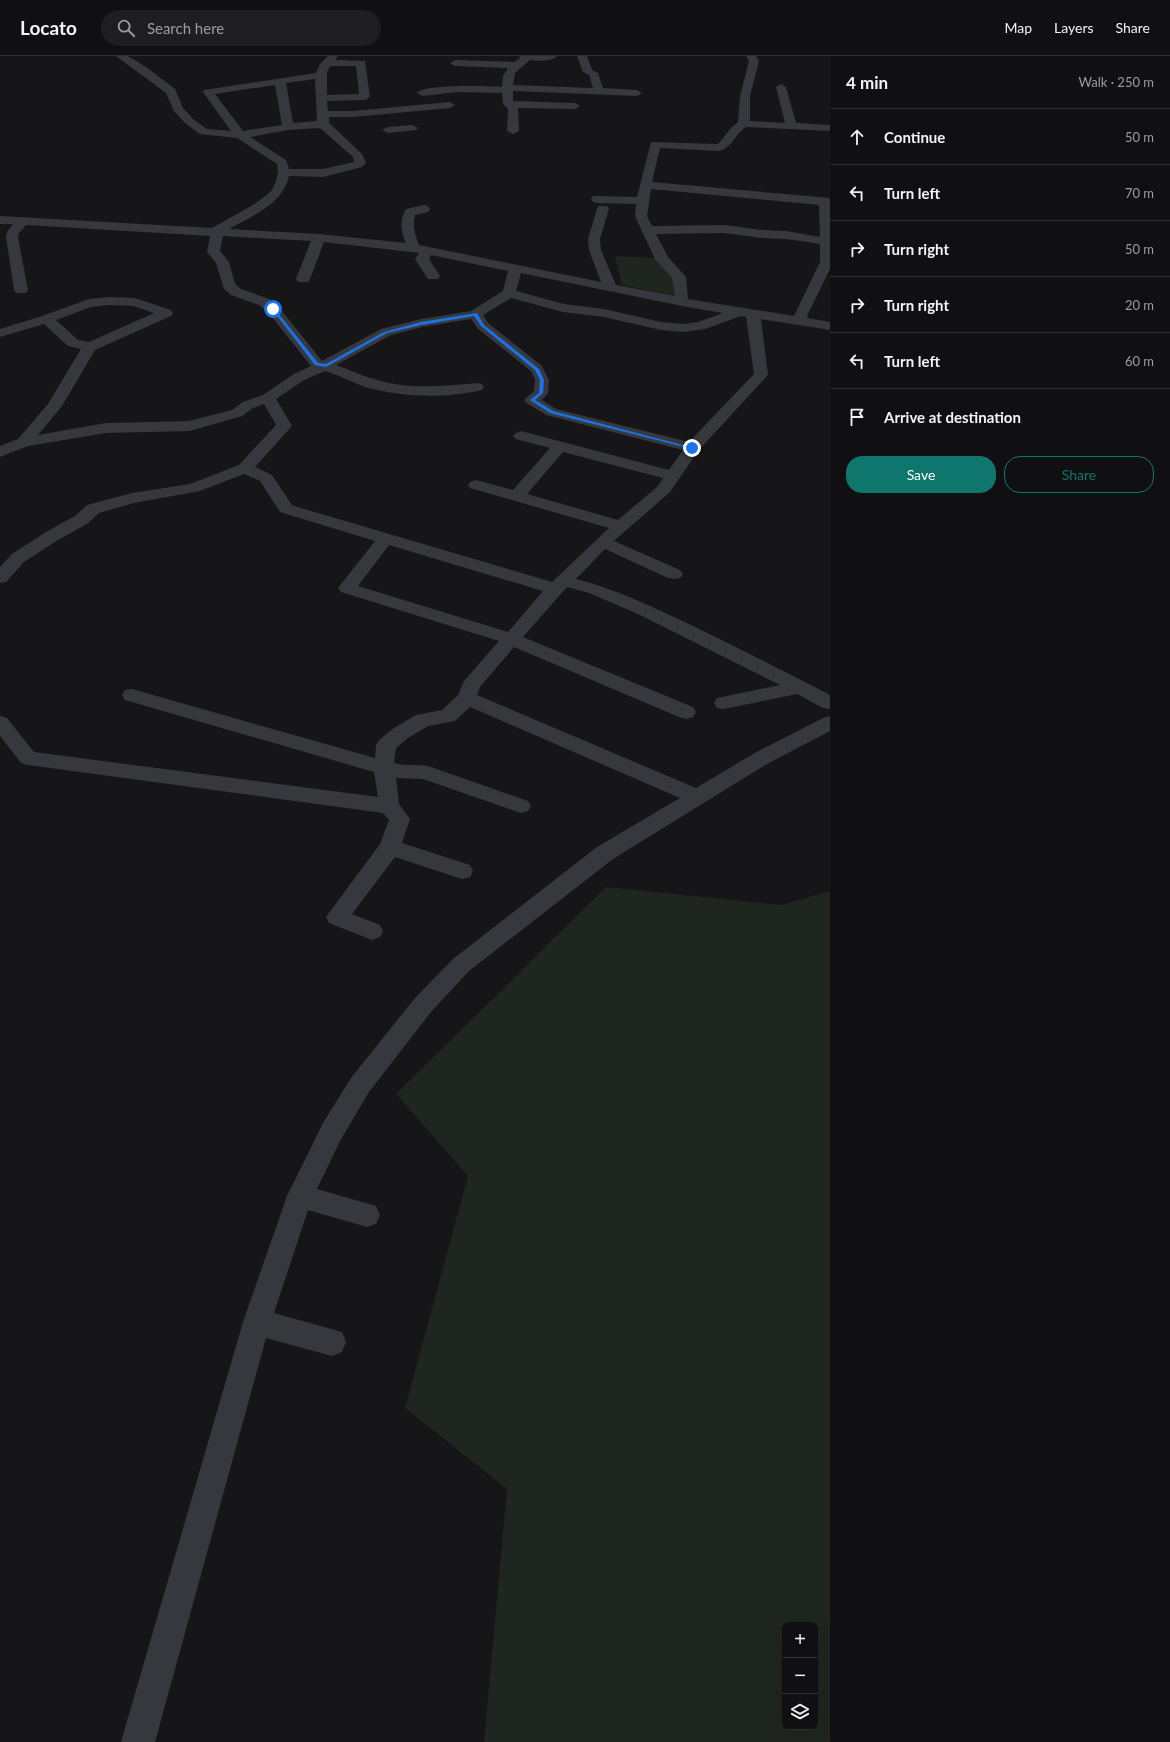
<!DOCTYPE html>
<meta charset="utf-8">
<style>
body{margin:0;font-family:Lato,sans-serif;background:#1e1e20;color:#f1f3f6}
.controls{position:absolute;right:12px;bottom:12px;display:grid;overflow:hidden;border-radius:8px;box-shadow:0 4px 16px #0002}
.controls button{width:36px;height:36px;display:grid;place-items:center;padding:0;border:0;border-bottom:1px solid #303032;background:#101012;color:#f1f3f6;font:20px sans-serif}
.stop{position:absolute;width:12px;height:12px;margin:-9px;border:3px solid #1a73e8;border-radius:50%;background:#fff}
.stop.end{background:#1a73e8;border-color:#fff;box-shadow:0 1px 4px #0008}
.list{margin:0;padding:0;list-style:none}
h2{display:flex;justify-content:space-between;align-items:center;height:52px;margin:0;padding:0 16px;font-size:17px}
h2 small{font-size:13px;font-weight:400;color:#9c9d9f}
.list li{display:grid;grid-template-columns:26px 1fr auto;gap:12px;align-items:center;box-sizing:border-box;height:56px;padding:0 16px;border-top:1px solid #303032}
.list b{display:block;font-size:15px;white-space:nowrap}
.list em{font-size:13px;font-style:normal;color:#9c9d9f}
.actions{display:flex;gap:8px;padding:12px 16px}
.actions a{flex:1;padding:9px 0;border:1px solid #0f766e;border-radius:16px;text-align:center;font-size:14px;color:#0f766e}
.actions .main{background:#0f766e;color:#fff}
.icon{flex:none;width:22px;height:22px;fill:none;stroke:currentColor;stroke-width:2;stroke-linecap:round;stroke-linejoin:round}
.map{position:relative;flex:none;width:830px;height:1686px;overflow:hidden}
header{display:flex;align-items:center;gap:24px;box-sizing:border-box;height:56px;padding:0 20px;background:#101012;border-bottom:1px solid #303032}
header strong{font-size:19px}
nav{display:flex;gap:22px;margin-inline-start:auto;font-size:14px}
.search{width:280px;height:36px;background:#1e1e20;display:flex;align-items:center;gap:10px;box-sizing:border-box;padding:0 14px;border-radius:22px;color:#9c9d9f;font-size:15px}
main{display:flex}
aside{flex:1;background:#101012}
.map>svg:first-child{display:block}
.green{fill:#1e261f;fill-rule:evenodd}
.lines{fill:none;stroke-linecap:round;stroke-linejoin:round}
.minor{fill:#37383d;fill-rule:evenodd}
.route{fill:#1a73e8}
</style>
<header>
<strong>Locato</strong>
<div class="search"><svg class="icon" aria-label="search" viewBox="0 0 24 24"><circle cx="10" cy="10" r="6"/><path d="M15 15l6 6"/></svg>Search here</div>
<nav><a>Map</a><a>Layers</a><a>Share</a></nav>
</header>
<main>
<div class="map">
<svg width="830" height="1686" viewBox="0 0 830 1686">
<rect width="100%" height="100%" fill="#161618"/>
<!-- green -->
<path class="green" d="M615,200l41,2 20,19v19l-54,-11z
M606,831l175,18 49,-14v851h-346l23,-253 -102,-81 63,-232 -72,-82zM785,1569h30v102h-30z"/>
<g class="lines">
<!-- minor -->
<path class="minor" d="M116,0h12l18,11 29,22 8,19 10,11 14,10 24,2 -28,-39 1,-2 112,-17 4,-9 8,-8h10l-3,4 30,1 5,36 -5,3 -38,1 1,10h25l97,-9 5,3 -5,3 -97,9h-24v6l33,31 4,9 -4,4 -39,10 -34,-1c-6,28 -37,40 -60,53l90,5 87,9c-5,-11 -7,-23 0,-34l18,-4 4,1 2,3 -2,3 -13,3c-3,11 0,20 4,30l182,37 -12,-32 -1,-11 9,-30 2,-3h8l2,3 -9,30 1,11 15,35 59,11 -3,-18 -17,-19 -20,-43 1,-12 -39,-1 -4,-1 -2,-3 2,-3 44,1 14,-55 66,2 2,-1 13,-16 6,-5 2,-26 9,-35 -3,-5h10l3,5 -9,35v25l35,2 -9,-36 5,-3 5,3 10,36 34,2v6l-84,-4c-11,7 -14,21 -27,24l-59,-3 -8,34 178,16v71l-22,45 -1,4 23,4v8l-69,-11 7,56 -70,76 -28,41 -56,49 66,29 3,4 -3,4 -6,1 -6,-1 -63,-29 -29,30c40,10 77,28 115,46 47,23 93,46 139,70v14l-7,-1 -26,-14 -73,15 -7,-1 -3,-5 3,-5 63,-13 -142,-71 -49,-21 -22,-6 -44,50 170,70 3,5 -3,5 -7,2 -7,-2 -165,-70 -34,40 -3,8 219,93 57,-34 70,-36 7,-2v15l-63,33 -154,95 -144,112 -38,41 -62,80 -28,47 -24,50 59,17 4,9 -4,9 -9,3 -59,-17 -34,103 68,19 4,10 -4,10 -10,4 -66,-18 -111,404h-34l122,-420 44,-126 36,-73 28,-45 64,-80 38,-39 144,-112 83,-49 -210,-91 -15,14 -27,5 -20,12 -12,10 -2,15c12,4 25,0 37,4l97,34 3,5 -3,5 -7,2 -98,-34 -27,-1 3,26 11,15 -8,24 68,22 3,6 -3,6 -8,2 -67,-22 -43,57 28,11 3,6 -3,6 -8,3 -43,-17 -3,-6 54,-73 9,-24 -6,-7 -355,-48 -7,-2 -21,-27v-20l7,2 27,34 344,45 -4,-25 -249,-72 -3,-5 3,-5 7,-1 243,69 1,-13 3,-5 15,-12 22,-13 26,-5 16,-15 6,-14 35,-40 -158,-49 -3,-4 37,-47 -95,-29 -20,-31 -16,-7 -44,17 -66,12 -35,10 -12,11 -29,16 -34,22 -18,20 -6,1v-16l12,-13 34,-22 29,-16 12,-11 45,-12 58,-9 49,-19 37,-40 -12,-21 -11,4 -11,8 -52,15 -84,2 -78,13 -28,11v-11l18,-7 30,-35 33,-55 -13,-3 -24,-22 -44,13v-8l42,-13 47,-17 20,-2 26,1 36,12 2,3 -2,3 -76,34 -33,56 -24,29 68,-12 83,-2 43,-11 11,-8 20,-7 31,-21 17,-8 -43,-54 -9,-7 -28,-10 -7,-6 -8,-26 -9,-11 3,-16 -184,-11 -7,8 -1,4 10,53 -2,3h-10l-2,-3 -8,-53 1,-5 6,-8h-13v-8l212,12 41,-23 15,-11 4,-4 4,-9 2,-8 -1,-9 -40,-26 -37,-4 -15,-11 -11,-12 -8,-18zM330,10h26l3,28 -32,1v-23zM315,23l2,42 -24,2 -7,-40zM275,29l7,40 -39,6 -28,-37zM320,72l33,29 1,5 -31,7h-34l-3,-9 -36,-23 38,-7zM651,133l168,16 1,32 -34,-6 -25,-1 -36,-5 -73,1 -5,-10zM725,177l36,5 25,1 34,5v18l-26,54 -106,-17 -2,-22 -18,-20 -12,-23zM223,180l88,5 -15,38 2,3h10l2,-3 14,-37 95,11 -4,6 13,20h10l2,-3 -11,-17 2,-4 77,16 -5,20 -32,20 -50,8 -40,10 -59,32 -44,-55 -9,-7 -28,-10 -6,-5 -6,-22 -9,-11zM521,217l161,33 41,7 -25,9 -14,2 -23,-2 -57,-13 -40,-5 -48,-13zM511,242l52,14 41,5 57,13 23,2 21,-3 36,-13 5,1 8,57 -65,68 -133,-33 -14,-9 6,-7 1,-13 -7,-14 -54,-43 -5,-8zM109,249l24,1 21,7 -65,29 -11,-2 -22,-20 35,-13zM471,263l7,10 53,42 4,9 -1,11 -10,9 3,3 19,12 137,35 -14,20 -148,-39 -5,2 -3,3 3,3 34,9 -37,42 -37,-10 -6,2 -2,3 2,3 139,40 -57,54 -251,-74 -9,-3 -20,-30 -17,-8 37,-41 -16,-27 28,-19 21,-9c14,4 27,11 40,16 37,10 80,12 117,3l2,-3 -2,-3 -5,-1c-35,3 -69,7 -103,-4 -13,-3 -25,-10 -38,-14l55,-30 31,-8zM563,396l100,26 -5,8 -40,34 -91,-26zM389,489l154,46 -35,41 -150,-46z
M519,0h38c-6,6 -20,5 -27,4l-15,13 -2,12 80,3 -4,-13 -6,-3 -6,-16h10l5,14 6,3 5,15 34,2 5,3 -5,3 -124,-5v10l62,2 5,3 -5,3 -57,-1 1,23 -6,3 -6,-3 1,-22 -5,-5 -1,-11 -44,-1 -36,4 -5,-3c7,-9 71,-7 85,-6l1,-11 5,-8 -53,-2 -5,-3 5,-3 59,2 6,-4z
M412,69l6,3 -2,2 -28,3 -6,-3 6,-3z"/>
</g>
<!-- route -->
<path class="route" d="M271,252h3l44,55 8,1 58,-32 37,-10 56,-9 7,12 55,44 5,11 -1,13 -8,7 18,11 141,37 -2,1 -142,-36 -20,-13 9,-7 1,-13 -5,-10 -54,-44 -7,-10 -53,9 -34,8 -61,34 -11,-2z"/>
</svg>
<div class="controls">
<button>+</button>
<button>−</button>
<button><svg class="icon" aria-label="layers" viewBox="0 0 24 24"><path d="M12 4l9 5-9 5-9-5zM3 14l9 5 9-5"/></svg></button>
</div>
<div class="stop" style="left:273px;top:253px"></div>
<div class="stop end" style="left:692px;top:392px"></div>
</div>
<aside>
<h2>4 min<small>Walk · 250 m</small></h2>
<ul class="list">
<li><svg class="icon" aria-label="ahead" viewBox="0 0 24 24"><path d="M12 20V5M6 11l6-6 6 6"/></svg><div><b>Continue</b></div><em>50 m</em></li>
<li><svg class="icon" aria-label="left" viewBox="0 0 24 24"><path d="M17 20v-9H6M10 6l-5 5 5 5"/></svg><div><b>Turn left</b></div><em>70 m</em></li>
<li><svg class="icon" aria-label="right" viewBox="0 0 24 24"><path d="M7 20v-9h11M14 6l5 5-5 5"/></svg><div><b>Turn right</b></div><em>50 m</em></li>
<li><svg class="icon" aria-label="right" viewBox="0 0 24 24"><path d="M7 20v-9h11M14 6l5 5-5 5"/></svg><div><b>Turn right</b></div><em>20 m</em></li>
<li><svg class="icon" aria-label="left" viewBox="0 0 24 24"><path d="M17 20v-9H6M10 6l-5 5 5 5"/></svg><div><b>Turn left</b></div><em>60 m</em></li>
<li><svg class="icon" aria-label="arrive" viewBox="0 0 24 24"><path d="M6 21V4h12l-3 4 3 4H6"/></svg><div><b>Arrive at destination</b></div></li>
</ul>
<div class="actions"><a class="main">Save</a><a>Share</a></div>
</aside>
</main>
